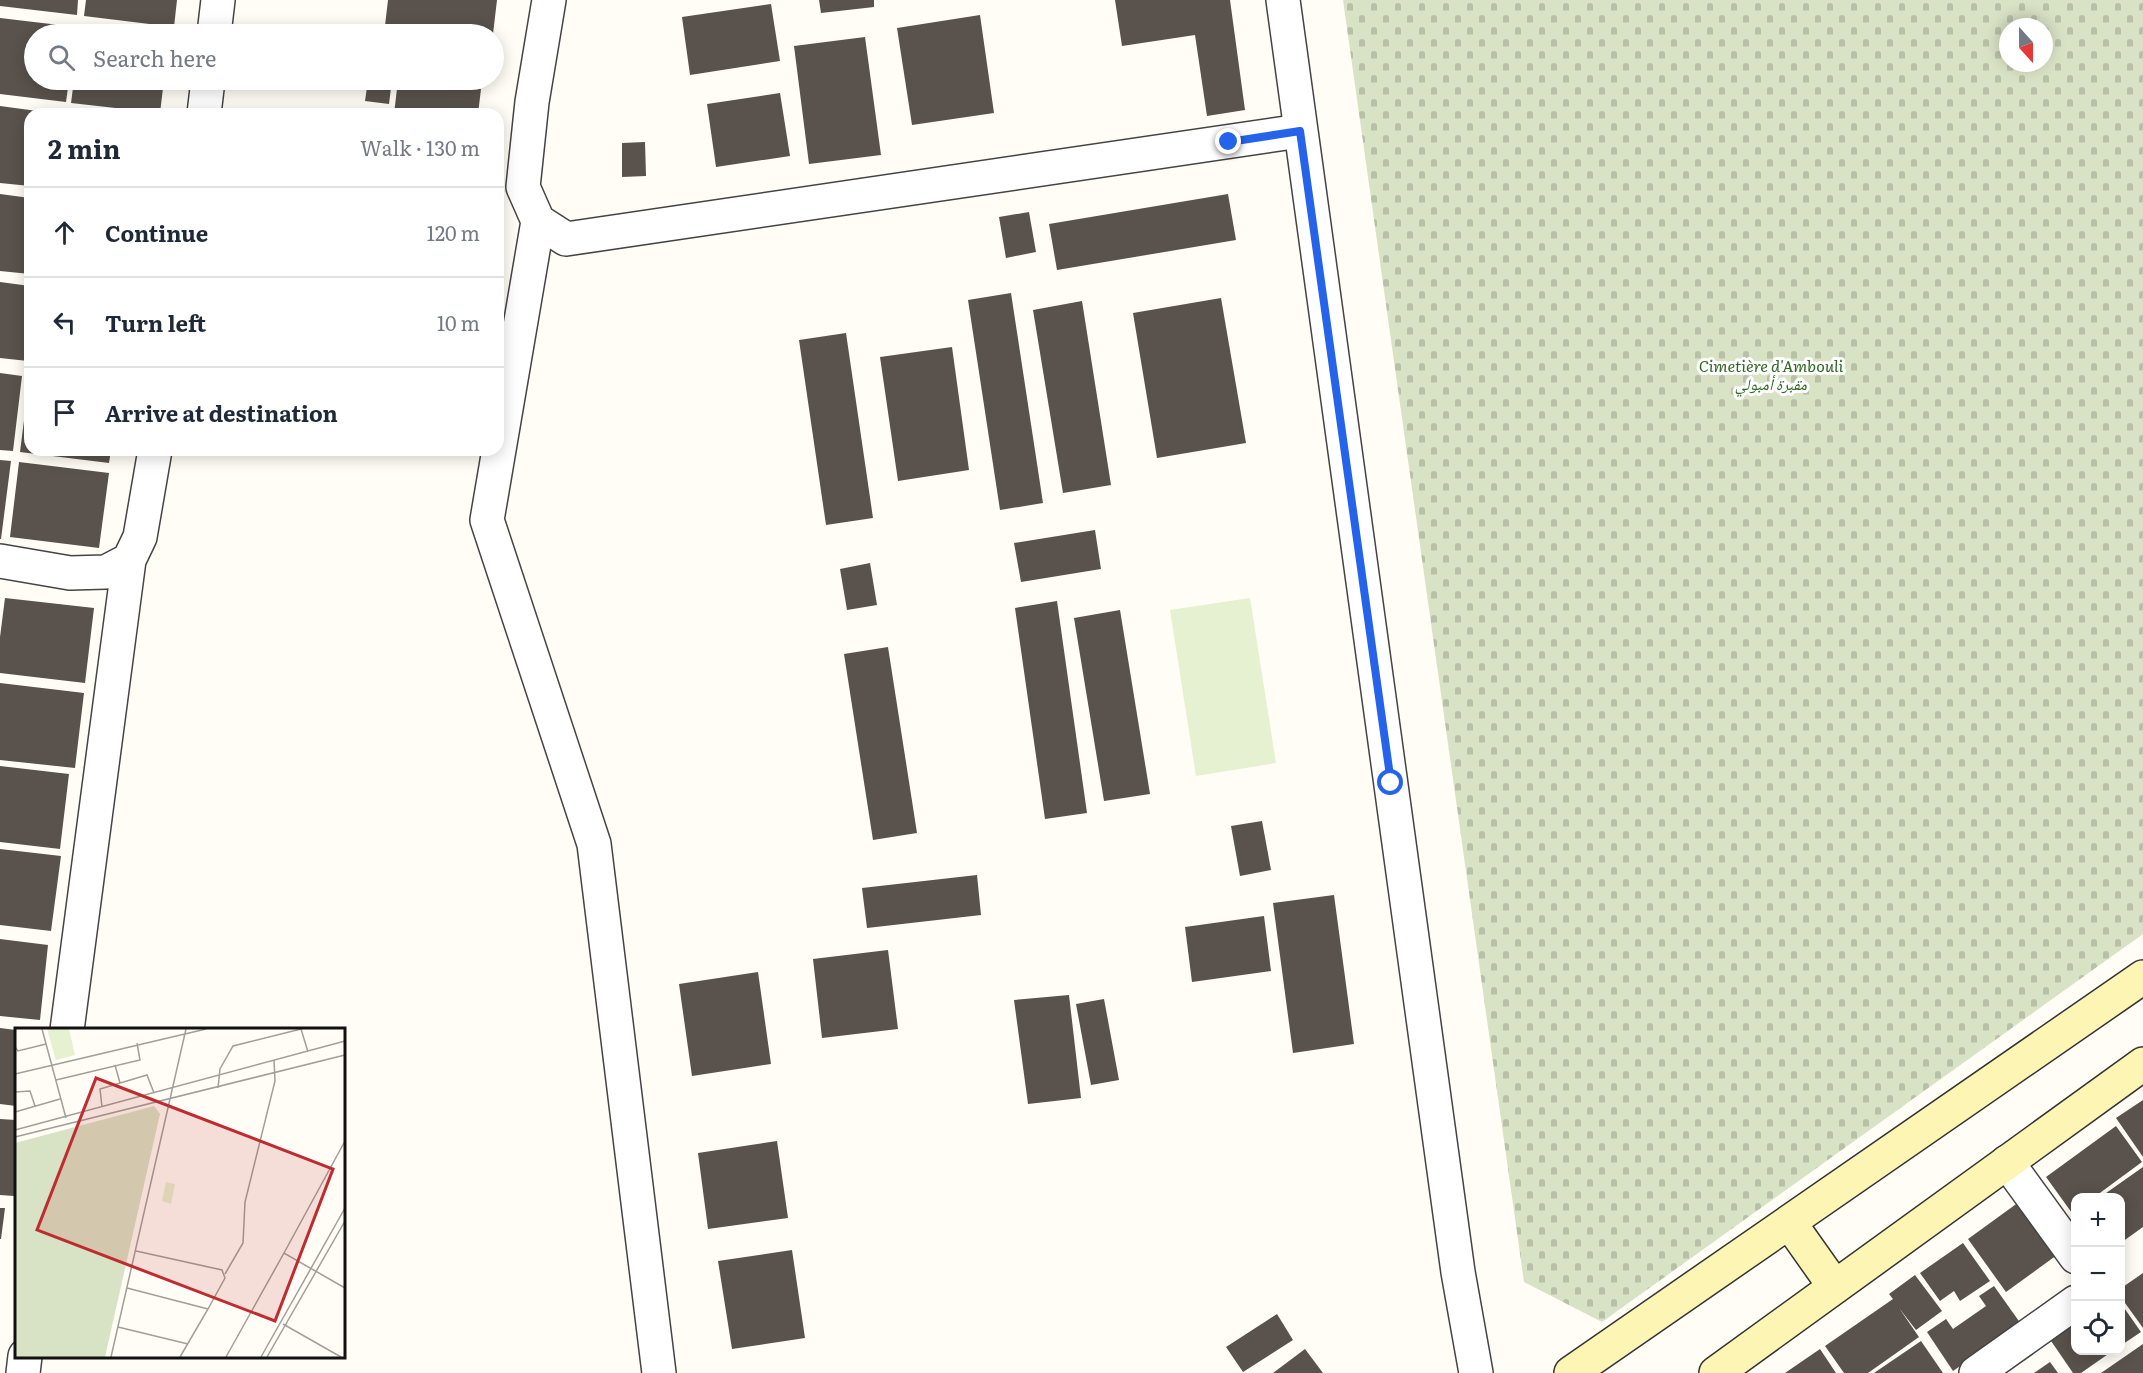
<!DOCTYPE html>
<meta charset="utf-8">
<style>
body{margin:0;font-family:Literata,"Noto Naskh Arabic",serif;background:#f2f2f3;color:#1f2937}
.controls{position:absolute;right:18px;bottom:18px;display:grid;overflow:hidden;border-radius:12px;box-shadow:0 3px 15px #0003}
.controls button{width:54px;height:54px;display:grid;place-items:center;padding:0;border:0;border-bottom:2px solid #e0e1e3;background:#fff;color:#1f2937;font:30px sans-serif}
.compass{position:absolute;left:1999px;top:18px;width:54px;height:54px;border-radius:50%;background:#fff;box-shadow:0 3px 15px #0003;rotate:159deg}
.stop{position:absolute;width:18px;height:18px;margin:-14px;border:4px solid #2563eb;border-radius:50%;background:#fff}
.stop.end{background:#2563eb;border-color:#fff;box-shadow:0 2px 6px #0008}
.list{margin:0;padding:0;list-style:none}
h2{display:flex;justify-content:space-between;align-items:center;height:78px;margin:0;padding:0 24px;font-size:26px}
h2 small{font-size:20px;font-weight:400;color:#747a83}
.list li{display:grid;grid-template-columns:39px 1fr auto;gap:18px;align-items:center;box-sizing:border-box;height:90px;padding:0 24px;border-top:2px solid #e0e1e3}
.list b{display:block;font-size:22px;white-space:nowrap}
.list em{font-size:20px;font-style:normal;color:#747a83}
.icon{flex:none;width:33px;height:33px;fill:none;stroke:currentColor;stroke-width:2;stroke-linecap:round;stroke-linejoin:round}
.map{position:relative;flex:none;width:2143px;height:1373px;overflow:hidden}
.search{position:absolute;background:#fff;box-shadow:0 3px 15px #0003;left:24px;top:24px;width:480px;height:66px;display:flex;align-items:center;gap:15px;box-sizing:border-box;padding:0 21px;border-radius:33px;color:#747a83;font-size:22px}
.panel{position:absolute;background:#fff;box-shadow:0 3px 15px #0003;left:24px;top:108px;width:480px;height:348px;border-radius:18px}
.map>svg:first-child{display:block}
.cemetery{fill:url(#cemetery-stones);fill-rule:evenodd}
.pitch{fill:#e5f1d0}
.building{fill:#59524d}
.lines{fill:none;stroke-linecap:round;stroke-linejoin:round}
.minor-casing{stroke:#444;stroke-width:36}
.tertiary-casing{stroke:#444;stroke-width:36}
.secondary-casing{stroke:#333;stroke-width:36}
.minor{stroke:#fff;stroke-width:33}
.tertiary{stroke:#fff;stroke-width:33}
.secondary{stroke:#fcf5b3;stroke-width:33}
.route{stroke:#2563eb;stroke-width:8}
.labels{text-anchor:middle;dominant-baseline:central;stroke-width:6;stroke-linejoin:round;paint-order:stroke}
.park-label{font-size:16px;font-style:italic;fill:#2f6822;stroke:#fff}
.inset-road{fill:none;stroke:#a09f9a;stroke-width:1.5}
.view{fill:#be2c31;fill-opacity:0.15;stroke:#be2c31;stroke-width:3}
.inset-edge{fill:none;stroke:#111;stroke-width:3}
</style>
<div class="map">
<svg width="2143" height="1373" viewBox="0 0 2143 1373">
<defs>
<pattern id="cemetery-stones" width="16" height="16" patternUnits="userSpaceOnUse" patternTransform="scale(1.5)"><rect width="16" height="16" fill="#d8e2c5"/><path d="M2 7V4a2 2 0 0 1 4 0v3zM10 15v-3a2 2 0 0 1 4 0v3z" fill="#b8c1a8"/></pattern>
</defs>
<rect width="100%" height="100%" fill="#fffdf5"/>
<!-- cemetery -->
<path class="cemetery" d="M1343,0h800v934l-541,388 -78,-40zM2008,27h36v36h-36z"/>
<!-- pitch -->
<path class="pitch" d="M1250,598l26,165 -80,13 -26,-166z"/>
<!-- building -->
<path class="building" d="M0,0h78l-1,15 -77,-9z
M86,0h91l-3,27 -90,-11z
M388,0h109l-4,34h-109z
M819,0h55v7l-53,6z
M1115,0h115l15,110 -38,6 -12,-81 -73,11z
M771,4l9,57 -90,14 -8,-58z
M980,15l14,98 -82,12 -15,-97z
M0,18l76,9 -1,7h-41v46h35l-3,22 -66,-8z
M80,28l44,5v1h-45z
M865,37l16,118 -72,9 -15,-118z
M74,80h90l-4,33 -89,-10z
M368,80h24l-3,24 -24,-3z
M398,80l83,9 -3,25h-84z
M780,93l10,63 -74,11 -9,-63z
M0,106l52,7 -22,1v72l-30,-3z
M645,142l1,34 -24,1v-34z
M0,194l30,4v76l-30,-3z
M1228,194l8,46 -179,30 -8,-46z
M1029,212l7,40 -30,6 -7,-41z
M0,282l30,4v57l-2,18 -28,-3z
M1011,293l32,210 -43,7 -32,-210z
M1221,298l25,145 -89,15 -24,-145z
M1082,301l29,184 -48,8 -30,-183z
M846,333l27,185 -47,7 -27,-185z
M952,347l17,123 -71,11 -18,-124z
M0,373l22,3 -9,75 -13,-1z
M29,381l1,69h81l-2,13 -89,-11z
M0,460l11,1 -10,78h-1z
M19,462l90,11 -10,75 -89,-11z
M1095,530l6,39 -80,13 -7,-39z
M870,563l7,42 -30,5 -7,-41z
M5,598l89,10 -9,75 -85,-10v-36z
M1057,601l30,212 -42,6 -30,-211z
M1120,610l30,184 -46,7 -30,-183z
M888,647l29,186 -44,7 -29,-186z
M0,683l84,10 -9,75 -75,-8z
M0,766l69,8 -9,75 -60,-7z
M1262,821l9,49 -31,6 -9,-50z
M0,849l61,7 -10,75 -51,-6z
M977,875l4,40 -114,13 -5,-40z
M1334,895l20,149 -61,9 -20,-150z
M1264,916l7,55 -79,11 -7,-55z
M0,939l48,6 -8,75 -40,-4z
M888,950l10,79 -76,9 -9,-79z
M758,972l13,92 -79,12 -13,-92z
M1069,995l12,103 -53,6 -14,-104z
M1104,999l15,81 -28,5 -15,-81z
M0,1028l16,2v76l-16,-2z
M2143,1100v57l-27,-39z
M0,1119l16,1v52l-2,24 -14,-1z
M2116,1126l26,36 -49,36h-17v12l-4,3 -26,-36z
M777,1141l11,77 -80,11 -10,-76z
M2143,1167v60l-21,15 -2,-44h-21z
M2019,1202l38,53 -51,37 -38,-53z
M0,1208h5l-4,31h-1z
M1963,1243l27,38 -30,20 -6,-10 -14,10 -20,-28z
M792,1250l13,88 -73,11 -14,-88z
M2143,1273v55l-23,-32v-7z
M1915,1275l27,36 -26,19 -17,-22 20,29 -51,36h-24l-19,-27 68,-47 -4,-5z
M1994,1286l27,38 -68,47 -26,-39 19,-13 7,10 33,-23 -7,-10z
M2120,1302l21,30 -21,14z
M1277,1314l16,26 -50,32 -17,-25z
M2076,1319v31h38l-33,23h-8l-24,-35z
M1921,1341l22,32h-69z
M2143,1344v29h-42z
M1305,1349l18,24h-50z
M1820,1349l16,24h-51z
M2050,1362l8,11h-24z"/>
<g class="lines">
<!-- minor casing -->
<g class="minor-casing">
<path id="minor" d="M549,0l-17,102 -9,85 15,34 28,18 734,-108
M214,34l4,-34
M204,114l4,-34
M538,221l-51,299 107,324 65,529
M0,561l70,12 36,-1 23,-12 11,-23 15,-87
M67,1030l62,-470
M2007,1162l69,95
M23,1373l2,-17
M1976,1373l100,-71"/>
</g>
<!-- tertiary casing -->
<g class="tertiary-casing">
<path id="tertiary" d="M1283,0l175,1272 18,101"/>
</g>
<!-- secondary casing -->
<g class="secondary-casing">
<path id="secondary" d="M1789,1222l46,65
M1571,1373l572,-396
M1716,1373l427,-309"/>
</g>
<!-- minor -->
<use href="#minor" class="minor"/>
<!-- tertiary -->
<use href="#tertiary" class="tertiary"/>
<!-- secondary -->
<use href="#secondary" class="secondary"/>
</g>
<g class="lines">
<!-- route -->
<path class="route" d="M1229,142l71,-11 91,652"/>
</g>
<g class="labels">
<!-- park labels -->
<g class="park-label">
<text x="1771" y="365">Cimetière d'Ambouli<tspan x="1771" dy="18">مقبرة أمبولي</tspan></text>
</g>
</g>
<!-- overview -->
<g transform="translate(15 1028)">
<rect width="330" height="330" fill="#fffdf5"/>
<path d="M139,78l6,8 -55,243h-90v-214z" fill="#d8e2c5"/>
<path d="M32,1h22l6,26 -19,5zM151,154l9,2 -4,20 -9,-3z" fill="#e5f1d0"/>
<path class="inset-road" d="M27,1l24,89M286,1l7,23M0,19l3,4 28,-7M100,37l5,18M0,46l191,-45M41,52l84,-20 -3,-17M203,60l2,-19 13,-23 68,-17M0,64l15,-1 5,15M87,79l-2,-18 47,-14 7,18M0,84l45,-13M0,102l330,-89M0,109l330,-82M121,223l86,19 3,8 -17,31M269,225l61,-112M210,246l18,-31 2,-41 30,-121 -1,-21M112,260l81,21 -28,48M268,296l58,33M103,299l70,17M96,329l75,-328M211,329l58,-104 61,35M246,329l84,-149M252,329l78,-136"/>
<path class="view" d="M81,50l237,91 -58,152 -238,-91z"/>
<rect width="330" height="330" class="inset-edge"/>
</g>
</svg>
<div class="controls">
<button>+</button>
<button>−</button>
<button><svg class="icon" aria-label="locate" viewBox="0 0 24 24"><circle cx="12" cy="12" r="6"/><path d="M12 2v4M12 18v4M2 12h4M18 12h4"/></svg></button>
</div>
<svg class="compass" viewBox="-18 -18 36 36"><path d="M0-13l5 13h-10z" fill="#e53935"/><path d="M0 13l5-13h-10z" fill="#747a83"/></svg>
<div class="stop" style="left:1391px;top:783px"></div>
<div class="stop end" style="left:1229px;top:142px"></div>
<div class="search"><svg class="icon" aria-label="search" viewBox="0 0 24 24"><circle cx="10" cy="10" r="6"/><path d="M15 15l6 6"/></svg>Search here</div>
<section class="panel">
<h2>2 min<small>Walk · 130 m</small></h2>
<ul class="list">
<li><svg class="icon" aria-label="ahead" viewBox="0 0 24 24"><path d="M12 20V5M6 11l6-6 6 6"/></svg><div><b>Continue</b></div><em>120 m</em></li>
<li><svg class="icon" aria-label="left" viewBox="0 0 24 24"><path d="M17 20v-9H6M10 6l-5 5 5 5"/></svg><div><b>Turn left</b></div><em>10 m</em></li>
<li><svg class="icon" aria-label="arrive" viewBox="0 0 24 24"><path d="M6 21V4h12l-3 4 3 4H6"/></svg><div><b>Arrive at destination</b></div></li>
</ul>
</section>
</div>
